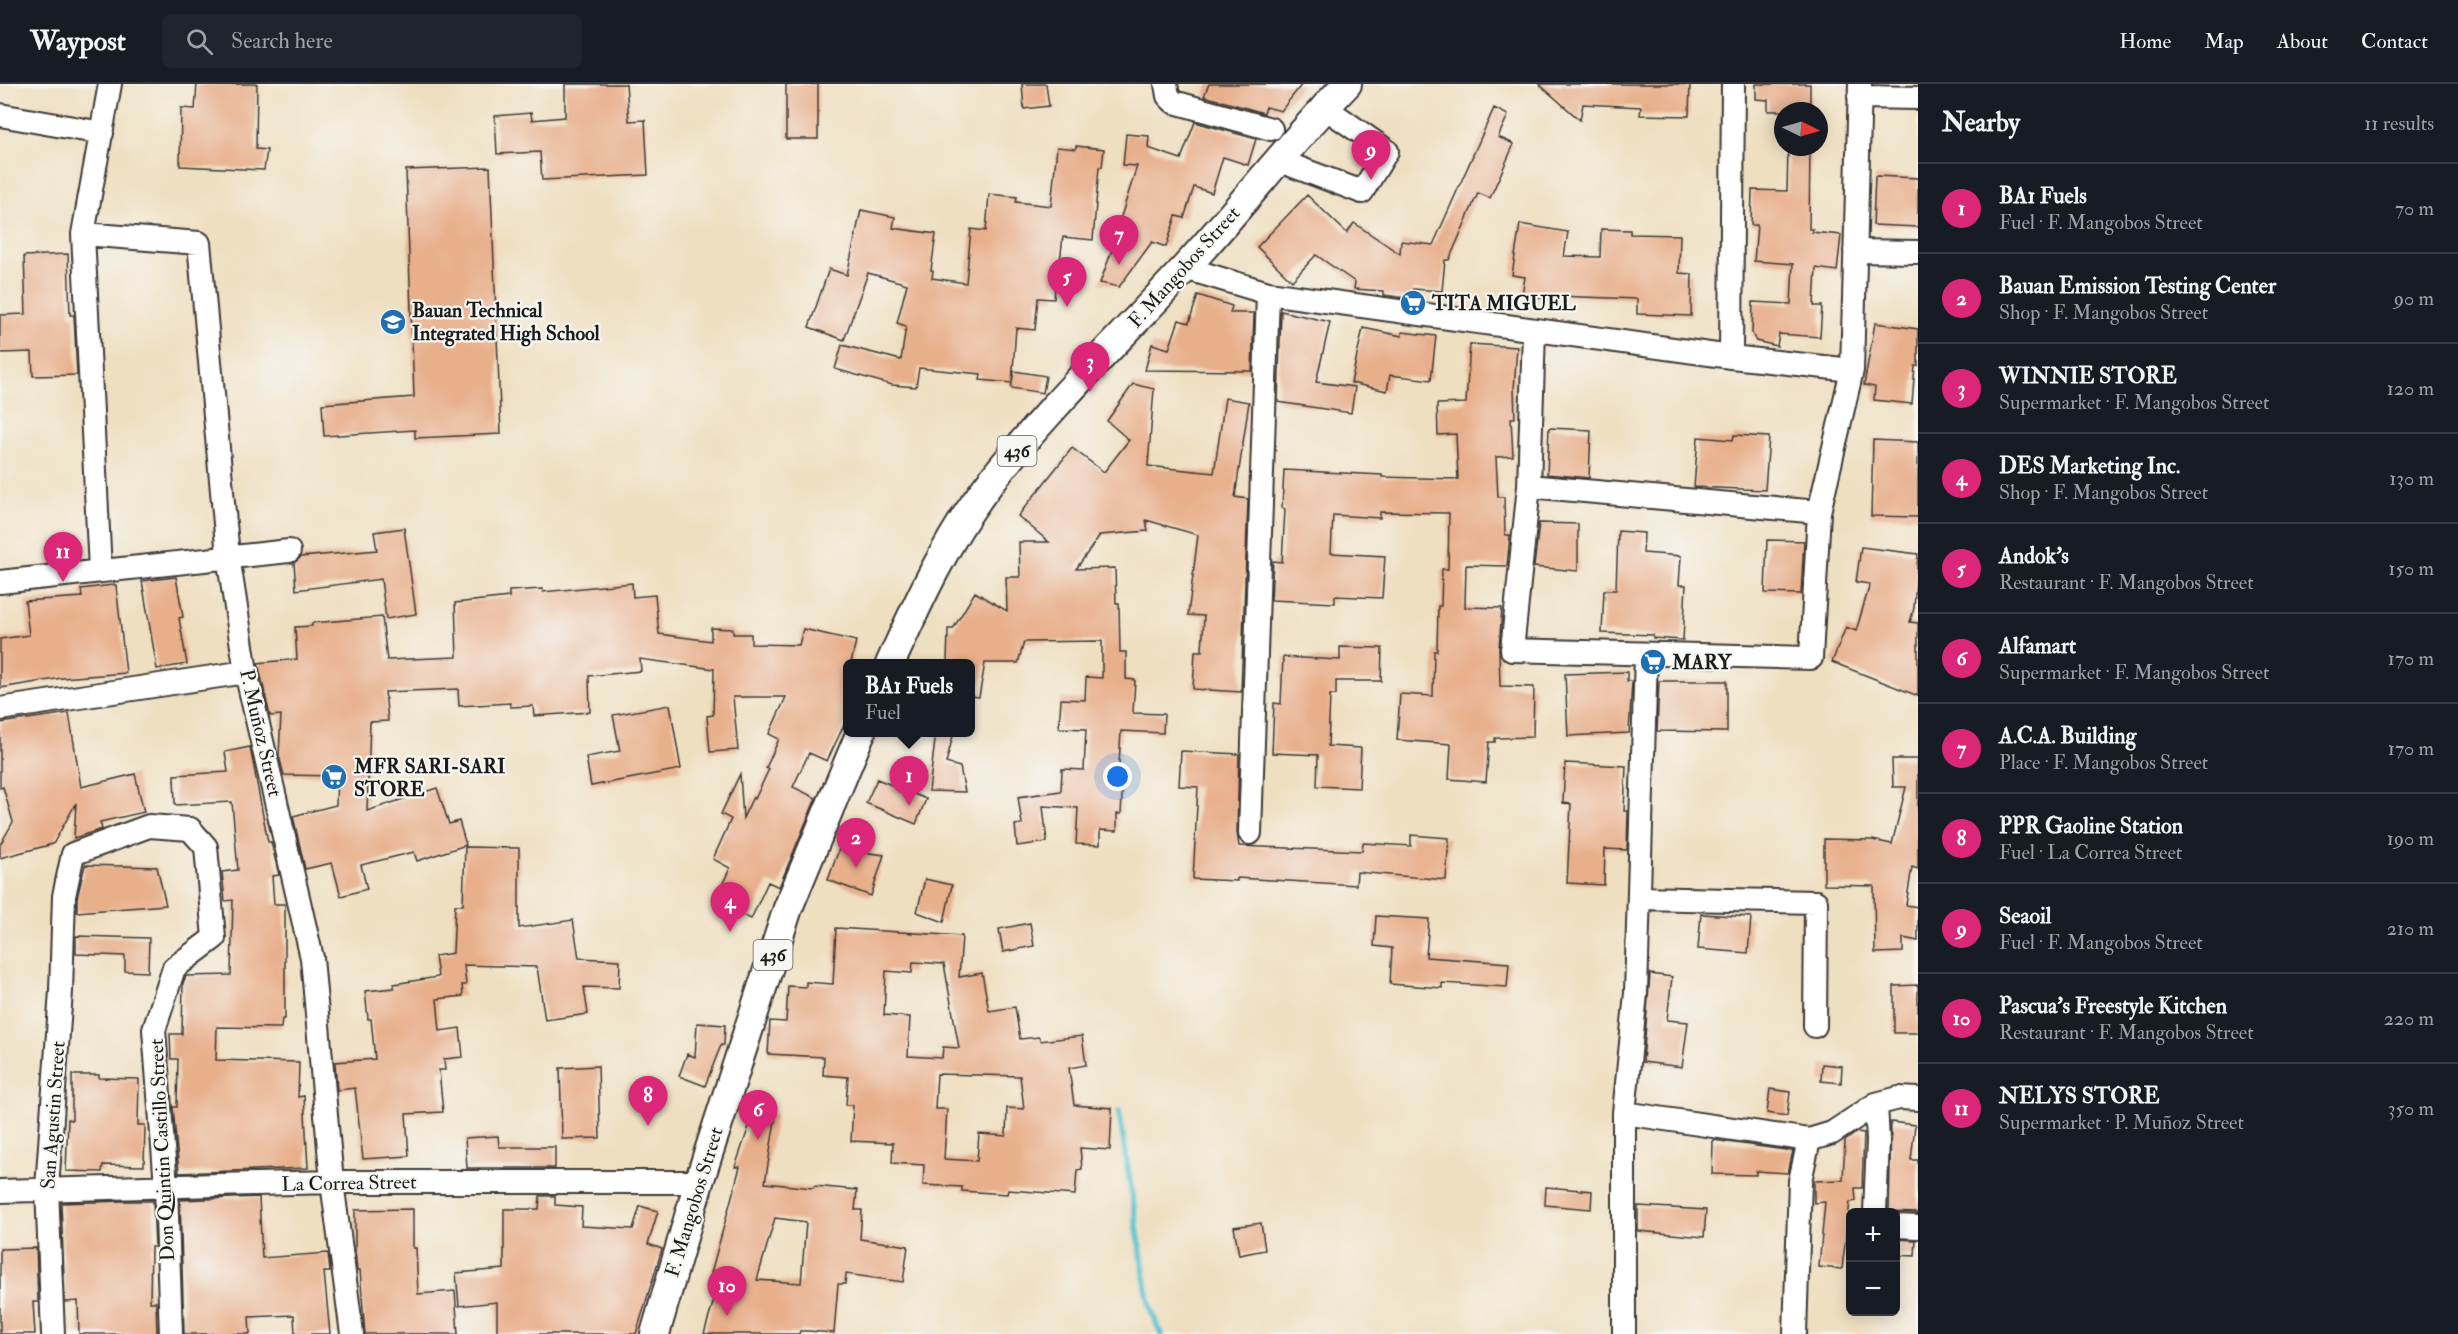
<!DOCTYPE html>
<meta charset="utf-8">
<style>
body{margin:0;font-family:"IM FELL Double Pica",serif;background:#20242c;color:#f1f3f6}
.controls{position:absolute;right:18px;bottom:18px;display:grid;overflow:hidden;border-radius:9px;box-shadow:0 3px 15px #0003}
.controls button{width:54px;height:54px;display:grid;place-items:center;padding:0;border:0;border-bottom:2px solid #363941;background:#171b24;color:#f1f3f6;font:30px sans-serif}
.compass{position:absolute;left:1774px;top:18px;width:54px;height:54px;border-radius:50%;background:#171b24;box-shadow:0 3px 15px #0003;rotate:95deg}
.you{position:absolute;left:1118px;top:693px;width:21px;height:21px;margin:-15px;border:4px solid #fff;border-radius:50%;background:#1a73e8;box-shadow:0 0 0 9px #1a73e833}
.badge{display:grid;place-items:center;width:39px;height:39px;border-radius:50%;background:#db2777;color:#fff;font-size:20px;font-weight:700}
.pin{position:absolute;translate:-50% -50px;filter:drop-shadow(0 2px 3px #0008)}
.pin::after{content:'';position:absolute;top:32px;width:21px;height:18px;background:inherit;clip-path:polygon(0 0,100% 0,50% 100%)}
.popup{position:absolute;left:843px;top:575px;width:132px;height:78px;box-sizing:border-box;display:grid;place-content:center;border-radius:9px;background:#171b24;filter:drop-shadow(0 2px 4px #0005);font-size:20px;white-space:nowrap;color:#9ea1a6}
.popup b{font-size:22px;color:#f1f3f6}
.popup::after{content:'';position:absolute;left:50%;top:100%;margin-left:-12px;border:12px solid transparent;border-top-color:#171b24}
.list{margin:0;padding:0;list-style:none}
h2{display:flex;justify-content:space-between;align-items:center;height:78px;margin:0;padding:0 24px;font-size:26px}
h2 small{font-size:20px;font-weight:400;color:#9ea1a6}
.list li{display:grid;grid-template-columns:39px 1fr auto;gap:18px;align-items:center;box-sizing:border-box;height:90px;padding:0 24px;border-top:2px solid #363941}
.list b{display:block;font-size:22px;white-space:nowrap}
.list p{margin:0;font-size:20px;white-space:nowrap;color:#9ea1a6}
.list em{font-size:20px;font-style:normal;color:#9ea1a6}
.icon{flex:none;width:33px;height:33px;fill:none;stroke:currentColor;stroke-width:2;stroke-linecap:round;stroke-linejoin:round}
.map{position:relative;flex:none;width:1918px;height:1250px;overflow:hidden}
header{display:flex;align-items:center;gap:36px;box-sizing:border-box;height:84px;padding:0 30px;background:#171b24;border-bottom:2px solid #363941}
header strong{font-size:28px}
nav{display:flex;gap:33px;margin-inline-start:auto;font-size:21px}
.search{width:420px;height:54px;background:#20242c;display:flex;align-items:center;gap:15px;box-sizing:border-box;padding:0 21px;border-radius:9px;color:#9ea1a6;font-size:22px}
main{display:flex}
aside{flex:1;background:#171b24}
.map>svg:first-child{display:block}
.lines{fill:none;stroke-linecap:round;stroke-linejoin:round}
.stream{stroke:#55c2cd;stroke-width:6}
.building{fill:#e8af8b;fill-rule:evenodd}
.minor-casing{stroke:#3c3935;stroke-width:26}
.major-casing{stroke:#3c3935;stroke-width:32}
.minor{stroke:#fff;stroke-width:22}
.major{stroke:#fff;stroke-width:28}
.labels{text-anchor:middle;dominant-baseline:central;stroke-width:4.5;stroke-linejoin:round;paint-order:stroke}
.shield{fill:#f6f6f2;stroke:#5d5d5c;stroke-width:1.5}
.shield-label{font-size:18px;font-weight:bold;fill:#1c1c1c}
.street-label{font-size:20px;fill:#1c1c1c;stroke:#f6f6f2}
.poi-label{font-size:20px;font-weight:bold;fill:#1c1c1c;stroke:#f6f6f2;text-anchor:start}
</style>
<header>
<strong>Waypost</strong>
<div class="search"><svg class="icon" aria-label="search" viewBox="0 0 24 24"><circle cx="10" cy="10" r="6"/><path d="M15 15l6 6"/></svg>Search here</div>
<nav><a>Home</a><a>Map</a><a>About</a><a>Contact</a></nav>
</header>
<main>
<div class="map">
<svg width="1918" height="1250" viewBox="0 0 1918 1250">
<rect width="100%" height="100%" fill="#f6f6f2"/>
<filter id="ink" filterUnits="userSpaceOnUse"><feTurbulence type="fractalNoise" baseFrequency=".0167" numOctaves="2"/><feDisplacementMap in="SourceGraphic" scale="12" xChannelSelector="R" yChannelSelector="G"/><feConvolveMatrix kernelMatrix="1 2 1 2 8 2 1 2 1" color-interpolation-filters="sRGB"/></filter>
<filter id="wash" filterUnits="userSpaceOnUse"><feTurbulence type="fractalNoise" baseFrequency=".008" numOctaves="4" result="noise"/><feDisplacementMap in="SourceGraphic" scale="24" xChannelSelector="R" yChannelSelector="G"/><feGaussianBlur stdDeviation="1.35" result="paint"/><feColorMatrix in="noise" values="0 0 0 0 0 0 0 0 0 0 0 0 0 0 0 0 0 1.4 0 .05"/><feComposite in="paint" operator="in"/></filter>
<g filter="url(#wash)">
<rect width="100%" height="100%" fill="#efdfc1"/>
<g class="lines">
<!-- stream -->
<path class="stream" d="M1119,1027l27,175 5,24 10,24"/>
</g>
<g id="blocks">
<!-- building -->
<path class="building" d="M197,0h60l-1,65 11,1 -3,20 -84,-4 1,-58 14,1z
M565,0h61l3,37 16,-1 3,55 -106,5 -2,-28 -43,2 -2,-38 36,-3 1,7 33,-3z
M786,0h32v55h-32z
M1022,0h24l3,22 -25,3z
M1209,0h93l-21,27 -15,-4 -2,6 -60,-17z
M1539,0h151l-1,32 -49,-1 1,-8 -58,-3 -3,16z
M1756,0h54v27h-42v-11l-12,-1z
M1494,24l14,7 -10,22 16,7 -24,54 -12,-5 -29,67h-4l-3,31 -29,-2 -1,10 -28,-4v-4l-30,-2 1,-7 -39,-27 -24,26 -35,-34 50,-52 40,38 7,-10 46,31 1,-13 32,4z
M1195,38l61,17 -8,26 -25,-8 -11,36 -18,-6 -10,31 -8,-2 -10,31 -14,-5 -33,45 -19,-4 15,-41h-2l24,-76 -14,-1 3,-31 23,2 -1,12 33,11z
M1076,62l28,3 -2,18h-3l-6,73 -30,-3 -3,24h-3l-3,38 -16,-1 -3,32 -19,-2 -4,55 -32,-3 1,-6 -62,-6 -3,19 -24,-2 -57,-16 7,-24 59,15 5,-34 -9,-3 10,-39 -39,-11 -24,67 -35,-13 20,-58 18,6 14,-65 34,7 -2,11 43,6 -5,36 2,1 -1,7 34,5 5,-54 15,2 3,-37 28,3 -1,5 35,4 6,-59 19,2z
M1788,63h22l-1,82h4l-1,3 29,3 -4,36 -21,-3 -2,38h8l-2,31 -41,-3 -2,12 -21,-5 -4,-8 1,-31 38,2 2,-40 -39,-3 3,-36h-6l1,-35 35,1z
M490,83l11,267 -86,4v-8l-91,6 -2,-32 92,-7 -8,-227z
M1875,92l43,2v49l-45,-2z
M1520,140l48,8 -4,24 36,1 1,-28 29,1v4l50,1 -1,38 13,1 -1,42 -54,-2v-15l-82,-3 -1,4 -32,-5 3,-18 -13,-2z
M68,170l2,61h4l3,60 -44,1 -1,-24 -32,1v-38l26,-1 -2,-58z
M1198,211l34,11 -2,7h24l-2,58 -107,-1 7,-26 17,5 10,-29 10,3z
M1281,227l49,11 -14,60 39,5 -4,26 -73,-11z
M1875,239l43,6v37h-3l-3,38 -38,-4 1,-13 -11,-2z
M1363,244l39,8v-4l34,4 -5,44 -41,-5 -3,16 -36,-8z
M1470,260l47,3 -3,42 1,29h-4l2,38 -17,1 2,40h6l1,38h5l-3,31 -41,-1 -1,42 37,1 -3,41 1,37 34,1 -1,50 -35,1h-3v4h-6l-3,40 -37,-3 2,-35 -54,-4 3,-46 33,2 1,-45h3l1,-45h3l1,-37h6l1,-56 -69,-1v6l-47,-3 -2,38 54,3 -3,42 -47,-2v7l-64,-3 2,-39 9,1 3,-53 -3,-1 2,-38 98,5v2l76,2 -2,-45 -18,1 -1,-31 29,-1z
M1014,287l32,5 -3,17 -32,-5z
M1133,300l21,5 -6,77 66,7 11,-75 24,4 -14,95 13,2 -7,193 -48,-3 2,-38h7l2,-35 -16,-1 10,-80 -52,-15 2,11 -48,4 -24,34 39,-1 1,35h3l1,49h6v27l9,1 -2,33 31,1 -1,19 -42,-2 -3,49h5l-2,34h-4v17l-17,-1v15l-24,-1 2,-36 -35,-2 4,36 -30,4 -2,-21 7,-1 -4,-27 43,-6 1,-22 22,1 2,-41 -27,-1 2,-29 24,1 1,-23 16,1v-37l-78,1 -6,21h-33l-6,34 -9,-1v-33h-23l1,-34h5l22,-37 32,19 -1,-34h14l-1,-35h30l-31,-26 54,-68 32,24 25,-32 -22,-19z
M1549,344l42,2 -2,48 -42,-4z
M1734,351l35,2 -4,53 -71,-3 4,-50 35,3z
M1873,356l45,2v75l-47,-1z
M1539,439l39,1v47l-44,-4z
M404,444l12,86 -30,5 -5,-40 -85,11 -2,-27 7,-6 76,-7 -3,-18z
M1618,447l26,2 -1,20 38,3 -2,29h7l-3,55 -30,-2v-3l-51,-2 2,-43h12z
M1767,456l37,1 -3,53 -36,-1z
M1861,463l57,7 -4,54 -4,14 8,1v73l-86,-34 14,-35 10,4 14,-47 -14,-2z
M176,493l7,40 -4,1 8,46 -30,5 -15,-88z
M632,499l1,14 22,-2 4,39 52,7v-13l22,1v5h18v10l48,1 4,-16 53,12 -5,22h-3v60l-4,2 -17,36 -18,-8 -16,34 23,11 -37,89 -11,-5 -17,37 -37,-17 16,-34 -17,-9 18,-40 -10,-5 19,-40 3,44 10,-21 2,2 14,-30 -3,-1 13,-29 -10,-5 17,-37h-53l5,53 -28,2 -3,-36 6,-1 1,-46 -74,-10 1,12 -52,5 1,36 -56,4 -1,-10 -23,1v-4l-51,3 -1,-17 -73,3 3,29 -18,1 -3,89 70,-23 12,36 10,-3 7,24 -49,16 -3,-9 -53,13 6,24 -26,7 -9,-33 -27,6 -12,-53 43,-11 1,-29 -53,-1 -5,-19 2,-41 -11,1 -12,-53 39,-4 -2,-32 17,-1v-3l70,-6 5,43 70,-3 -2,-54 54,-6v-6l33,-2 1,3z
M113,501h3l10,88 -64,5 -62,10v-49l29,-4 -4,-34 57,-4 -1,-8z
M1340,563l42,1 -1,33h-45v14h-6l-2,51 33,2 -2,40 -42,-2 1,-31 -46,-2 2,-50 7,1 2,-47 57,3z
M1627,588v9h5l-3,52 -61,3 -3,-62z
M1659,597h68v51l-70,-1z
M670,621l11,64 -90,17 -5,-29 34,-6 -7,-36z
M69,629l12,74 54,-13 9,38 -44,10 2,7 -28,9 2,-35 -23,41 -53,14v-13l13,-23 -10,-35 -3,1v-65z
M936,648h18l-8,31 14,4 5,25 -36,-1z
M250,663l18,95h3l8,33 -7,1 2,28h11v115h-3l-1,9 -64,-1 -1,33 83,2 -1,35 6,-1 4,72 -129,5 -6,-66h4l1,-48h-7l-1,-25h12l1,-51 3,-7 45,-1 2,-75 -8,1 -3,-29 16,-2 -6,-68 -57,3 -1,-30 54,-3 -3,-20z
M1181,667l58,3 -2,79 2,13 123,5 1,-8 48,3v-11l38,3 -3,42 -89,-8 -1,13 -119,-7v3l-44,-2 5,-92 -19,-1z
M1892,675h26v110l-6,-2 -6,38 12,2v34l-15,-3v14l-28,1 -1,-67 -50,-1v-46l48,1 20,4 14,-57h-13z
M1565,679l61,3 -2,45h4l-1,39 -22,-1 -1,36 -37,-2 4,-79 -8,-1z
M877,695l49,20 -10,25 -50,-21z
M465,763l54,1v80l54,-8 6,38 41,2 -1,28 -35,-1 4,27 -43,6 -8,-53 -73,-2 2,20h-4l1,11 -26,3 3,32 20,-3 3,29 -19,2 1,11h-6l4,42 -37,2 3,42 -46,3 -8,-71 -18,2 -2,-28 40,-3 -4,-40h-3l-3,-28 29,-3v-4l44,-7 -3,-21 18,-3 2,-48h8z
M839,765l45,6 -13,41 -43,-16z
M85,781l72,2 9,38 -89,7v-14z
M925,795l27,6 -8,37 -27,-10z
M1701,830l50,3 -3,36 -50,-4z
M1376,832l53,3 -3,38 83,6 -2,24 -65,-4v5l-52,-4 2,-36 -18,-2z
M1030,839l4,23 -31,6 -4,-23z
M836,844l126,8 -3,41 23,-4 7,38 26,-4 5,32 19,-2 1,4 42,-5 4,29 -17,3 5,37 38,3 -2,42 -30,-2 2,21 -5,1 -2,25 -67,-5 -1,4 -45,-3v-4l-39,-2 1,-20 -32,-2 1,-20 -42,-2 2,-36h-7l2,-28 -25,-2 1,-18 -56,-3 2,-33 16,1 2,-36 18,1v-5l27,2zM913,878l31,2 15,84 -16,-1 -1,11 -34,-2 2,-39 -26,-2 2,-44 26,2zM937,990l83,2 4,33 -17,-1 -1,28 -27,-2 -2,27 -33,-2 3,-50h-12z
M76,852l73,2 -1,34 -23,-1v-15l-49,-2z
M1650,890l22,3 -5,43 21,2 -6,45 -39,-5z
M1918,901v48h-24v-47z
M697,939l28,2 -1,20h-3l-16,41 -26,-10 8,-22 8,3z
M1822,980l20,2 -1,17 -20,-2z
M598,982l2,72 -38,1 -2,-71z
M72,991h27v3l40,1 -1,46h7l-1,41 -41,-1 -1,7 -36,-1 2,-52 4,1z
M1770,1005l20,3 -3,24 -20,-3z
M754,1028l22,2 -11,69 48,5 1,-2 43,4 -2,20h7l-2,29 48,7 -5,36 -57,-8 -1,10h-7l-4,49 -26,-2h-8l-1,3h-95l17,-59 -10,-2 29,-106h-5zM775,1134l31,4 -5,61 -44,-3z
M1891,1038l24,3 -4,35h7v53l-29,-1z
M1857,1048l7,1 -2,55h-7l1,13 -6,1 -8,67 -23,-2 6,-65 -11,1v-22l29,-1 2,-39z
M498,1052l1,11h56v21h-88l-2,-30z
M1713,1056l80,11 -5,22 -32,-2v4l-44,-1z
M1546,1103l46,4 -1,18 -46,-4z
M540,1112h15v9l27,2 -1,19 52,3 7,-23 18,5 -10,33 14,5 -26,85h-139v-32l-38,4 -3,-33 48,-4v-60h35z
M259,1113l3,61 66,-5 2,19h-6l6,62h-35l-1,-19 -45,2 1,17h-66l-4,-134z
M124,1117h29l2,46h-4l-1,55h6l1,32h-78l-1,-33 -13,1 -4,-99z
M1638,1122l68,4 -2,27 -66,-6z
M413,1125v39h3l2,46 37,-3 3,43h-93l-5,-64h-3l-2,-19v-41z
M1261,1139l4,27 -26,5 -5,-28z
M1896,1155l20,1 -1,16 -19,-1z
M36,1164l2,54h-5l2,32h-35v-85z"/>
</g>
</g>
<g filter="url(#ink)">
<use href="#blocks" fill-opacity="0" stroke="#3c3935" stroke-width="1.5"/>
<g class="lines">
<!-- minor casing -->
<g class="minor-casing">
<path id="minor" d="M1166,0l2,12 6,6 97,27
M1859,13l59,1
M0,31l102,18
M1280,77l82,31 25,-41 -63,-44
M83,150l116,9 29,313 18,116 66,286 20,224 20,152
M1855,167l63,1
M1185,184l83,25 463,64 121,13
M1534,247l-5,155 -17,164 299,8 8,-146 33,-142 8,-286
M1731,273l2,-273
M1529,402l290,26
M100,486l-17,-336 27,-150
M0,498l289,-31
M0,625l246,-37
M1250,749l18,-540
M1639,814l177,4 -1,124
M1624,1029l185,27 -9,41 -5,153
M1809,1056l23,-7 44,-29 23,-6 19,1
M0,1107l332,-9h367
M1875,1128l3,-72 -2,-36
M1896,1142l22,1
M53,1250l-6,-146 14,-197 3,-95 9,-42 76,-28 41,3 16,18 8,91 -40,30 -20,62 12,156 5,148
M1624,1250v-221l12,-120 10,-339"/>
</g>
<!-- major casing -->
<g class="major-casing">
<path id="major" d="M890,580c28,-62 57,-126 99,-180 59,-76 130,-144 195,-215 56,-61 106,-126 163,-185
M655,1250l44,-152 89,-274 73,-176"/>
</g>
<!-- minor -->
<use href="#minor" class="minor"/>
<!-- major -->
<use href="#major" class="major"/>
</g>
</g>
<!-- icons -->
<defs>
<g id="supermarket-disc" transform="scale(1.35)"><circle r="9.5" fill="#1f6fb2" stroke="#f6f6f2"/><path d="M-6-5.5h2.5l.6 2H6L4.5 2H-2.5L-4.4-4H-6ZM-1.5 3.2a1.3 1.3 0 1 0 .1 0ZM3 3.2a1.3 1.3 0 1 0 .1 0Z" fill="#fff"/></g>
<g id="school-disc" transform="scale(1.35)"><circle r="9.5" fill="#1f6fb2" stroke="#f6f6f2"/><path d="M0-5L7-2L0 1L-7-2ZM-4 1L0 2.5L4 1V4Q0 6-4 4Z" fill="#fff"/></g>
</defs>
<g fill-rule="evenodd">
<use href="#supermarket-disc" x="1413" y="219"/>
<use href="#school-disc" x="393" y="238"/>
<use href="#supermarket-disc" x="1653" y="578"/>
<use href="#supermarket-disc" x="334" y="693"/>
</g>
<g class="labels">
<!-- shield labels -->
<g class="shield">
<rect x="997.5" y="352" width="39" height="30" rx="4.5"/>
<rect x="753.5" y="856" width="39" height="30" rx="4.5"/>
</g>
<g class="shield-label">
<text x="1017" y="367">436</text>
<text x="773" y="871">436</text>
</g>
<!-- street labels -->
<g class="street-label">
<text transform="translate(1184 183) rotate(-48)">F. Mangobos Street</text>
<text transform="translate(261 649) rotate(77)">P. Muñoz Street</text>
<text transform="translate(53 1031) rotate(-86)">San Agustin Street</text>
<text transform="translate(162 1066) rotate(-93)">Don Quintin Castillo Street</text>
<text transform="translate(349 1099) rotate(-1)">La Correa Street</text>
<text transform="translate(694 1118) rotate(-73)">F. Mangobos Street</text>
</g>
<!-- poi labels -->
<g class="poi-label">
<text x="1432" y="219">TITA MIGUEL</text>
<text x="412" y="226">Bauan Technical<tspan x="412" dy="23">Integrated High School</tspan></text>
<text x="1672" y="578">MARY</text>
<text x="354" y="682">MFR SARI-SARI<tspan x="354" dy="23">STORE</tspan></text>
</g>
</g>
</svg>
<div class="controls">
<button>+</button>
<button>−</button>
</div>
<svg class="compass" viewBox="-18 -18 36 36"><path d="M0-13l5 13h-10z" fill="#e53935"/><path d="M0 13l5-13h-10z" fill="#9ea1a6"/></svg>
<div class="you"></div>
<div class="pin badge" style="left:909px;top:722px">1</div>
<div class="popup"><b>BA1 Fuels</b>Fuel</div>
<div class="pin badge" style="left:856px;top:784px">2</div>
<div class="pin badge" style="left:1090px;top:308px">3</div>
<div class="pin badge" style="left:730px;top:848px">4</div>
<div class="pin badge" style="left:1067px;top:223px">5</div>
<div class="pin badge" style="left:758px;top:1056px">6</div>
<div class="pin badge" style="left:1119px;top:181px">7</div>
<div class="pin badge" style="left:648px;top:1042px">8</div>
<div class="pin badge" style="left:1371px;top:96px">9</div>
<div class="pin badge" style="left:727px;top:1232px">10</div>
<div class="pin badge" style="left:63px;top:498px">11</div>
</div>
<aside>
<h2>Nearby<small>11 results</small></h2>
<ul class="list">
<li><span class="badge">1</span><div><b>BA1 Fuels</b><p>Fuel · F. Mangobos Street</p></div><em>70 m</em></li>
<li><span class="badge">2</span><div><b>Bauan Emission Testing Center</b><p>Shop · F. Mangobos Street</p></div><em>90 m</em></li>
<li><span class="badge">3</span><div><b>WINNIE STORE</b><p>Supermarket · F. Mangobos Street</p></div><em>120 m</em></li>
<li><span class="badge">4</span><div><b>DES Marketing Inc.</b><p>Shop · F. Mangobos Street</p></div><em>130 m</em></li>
<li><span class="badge">5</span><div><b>Andok's</b><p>Restaurant · F. Mangobos Street</p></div><em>150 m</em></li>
<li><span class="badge">6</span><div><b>Alfamart</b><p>Supermarket · F. Mangobos Street</p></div><em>170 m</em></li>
<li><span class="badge">7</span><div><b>A.C.A. Building</b><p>Place · F. Mangobos Street</p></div><em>170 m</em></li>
<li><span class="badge">8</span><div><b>PPR Gaoline Station</b><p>Fuel · La Correa Street</p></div><em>190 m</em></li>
<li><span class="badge">9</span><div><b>Seaoil</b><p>Fuel · F. Mangobos Street</p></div><em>210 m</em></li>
<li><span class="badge">10</span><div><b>Pascua's Freestyle Kitchen</b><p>Restaurant · F. Mangobos Street</p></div><em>220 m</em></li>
<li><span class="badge">11</span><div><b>NELYS STORE</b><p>Supermarket · P. Muñoz Street</p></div><em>350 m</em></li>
</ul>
</aside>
</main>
